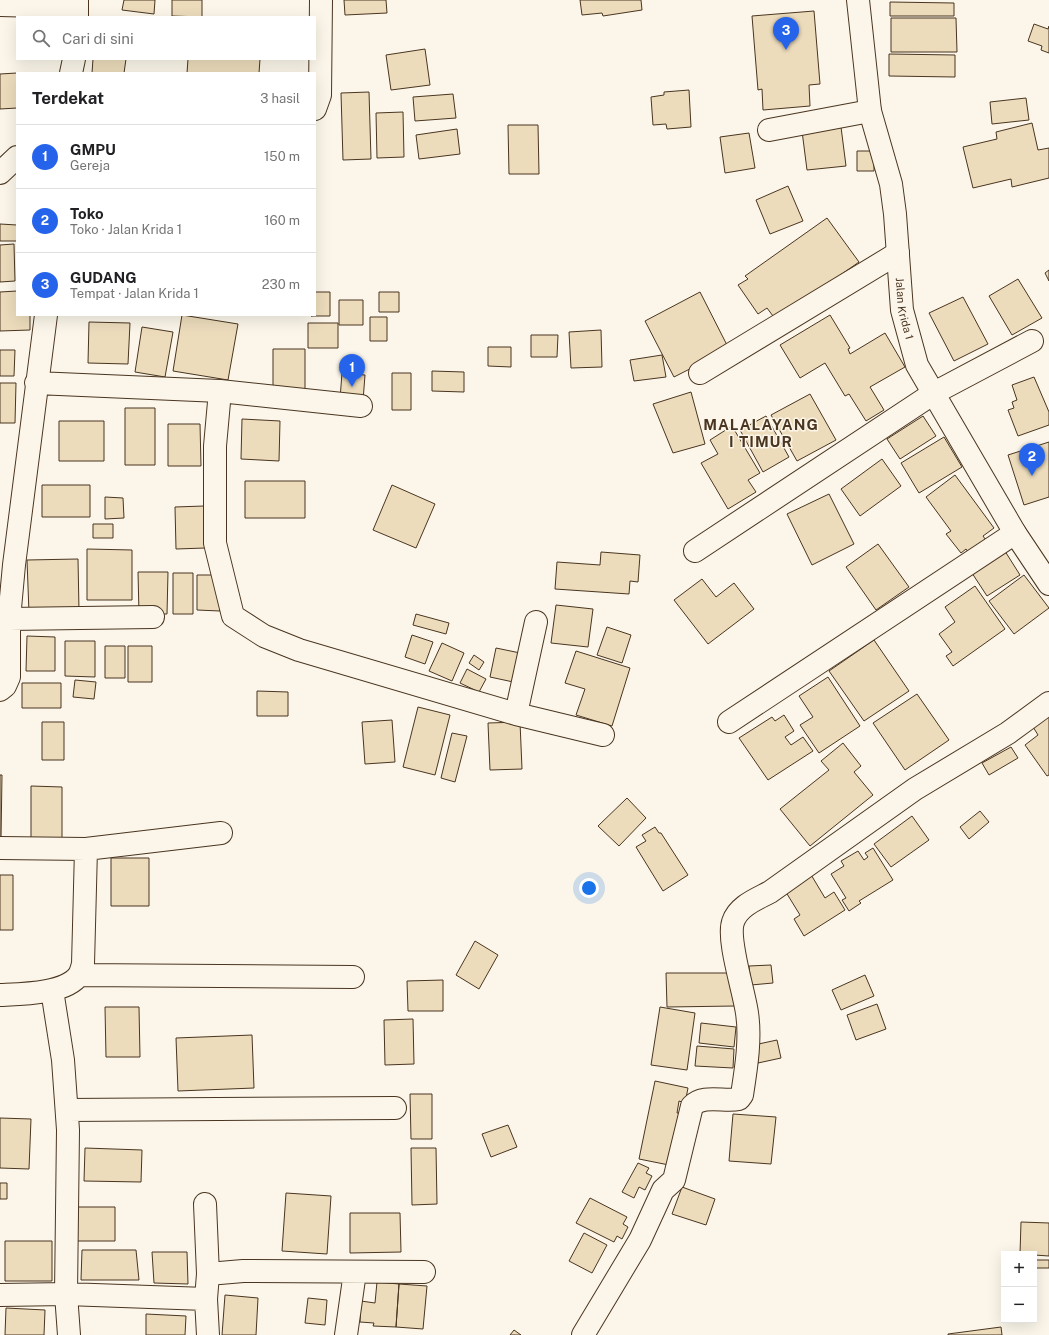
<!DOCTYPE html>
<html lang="id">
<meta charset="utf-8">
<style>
body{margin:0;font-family:"Public Sans",sans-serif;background:#f2f2f2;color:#202124}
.controls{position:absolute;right:12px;bottom:12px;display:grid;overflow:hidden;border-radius:0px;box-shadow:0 4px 16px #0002}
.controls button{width:36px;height:36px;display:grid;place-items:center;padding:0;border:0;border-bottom:1px solid #e0e0e0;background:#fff;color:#202124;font:20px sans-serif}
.you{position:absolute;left:589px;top:888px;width:14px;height:14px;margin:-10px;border:3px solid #fff;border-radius:50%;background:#1a73e8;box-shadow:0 0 0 6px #1a73e833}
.badge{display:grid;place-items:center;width:26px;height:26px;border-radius:50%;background:#2563eb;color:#fff;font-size:13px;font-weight:700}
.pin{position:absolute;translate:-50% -33px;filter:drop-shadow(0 1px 2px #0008)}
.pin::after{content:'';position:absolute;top:21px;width:14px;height:12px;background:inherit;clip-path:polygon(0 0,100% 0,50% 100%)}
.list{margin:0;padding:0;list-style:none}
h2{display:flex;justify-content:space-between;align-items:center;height:52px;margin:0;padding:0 16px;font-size:17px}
h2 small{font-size:13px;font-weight:400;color:#757577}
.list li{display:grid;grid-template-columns:26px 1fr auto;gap:12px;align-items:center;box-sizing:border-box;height:64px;padding:0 16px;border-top:1px solid #e0e0e0}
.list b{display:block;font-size:15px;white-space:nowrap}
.list p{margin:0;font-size:13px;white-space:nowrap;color:#757577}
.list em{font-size:13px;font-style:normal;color:#757577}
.icon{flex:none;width:22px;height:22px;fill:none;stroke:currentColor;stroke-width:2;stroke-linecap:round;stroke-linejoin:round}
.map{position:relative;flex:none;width:1049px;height:1335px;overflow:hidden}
.search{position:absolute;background:#fff;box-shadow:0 4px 16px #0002;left:16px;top:16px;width:300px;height:44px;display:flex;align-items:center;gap:10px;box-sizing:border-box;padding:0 14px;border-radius:0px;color:#757577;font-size:15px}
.panel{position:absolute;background:#fff;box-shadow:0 4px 16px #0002;left:16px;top:72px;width:300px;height:244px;border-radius:0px}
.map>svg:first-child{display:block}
.building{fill:#ecdcbc;stroke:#4a3520}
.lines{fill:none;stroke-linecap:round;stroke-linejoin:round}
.minor-casing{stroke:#4a3520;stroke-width:24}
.tertiary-casing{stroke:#4a3520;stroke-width:24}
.minor{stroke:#fbf6e9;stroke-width:22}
.tertiary{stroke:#fbf6e9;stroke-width:22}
.labels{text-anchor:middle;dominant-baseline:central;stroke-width:3;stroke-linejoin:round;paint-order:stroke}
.street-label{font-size:11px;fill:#4a3520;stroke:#fbf6e9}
.district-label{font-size:15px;font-weight:bold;letter-spacing:1px;fill:#4a3520;stroke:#fbf6e9}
</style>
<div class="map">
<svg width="1049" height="1335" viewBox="0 0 1049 1335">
<rect width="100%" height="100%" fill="#fbf6e9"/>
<!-- building -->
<path class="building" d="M124,0h31l-1,14 -32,-4z
M172,0h30v17l-30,-1z
M344,0h42l1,13 -42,2z
M580,0h61l1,10 -39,6 -1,-3 -20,2z
M890,2l64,1v13h-64z
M814,11l6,73 -11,1 1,21 -47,4 -1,-21 -4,1 -6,-74z
M891,18h65l1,34h-66z
M1034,24l14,5 1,-3v27l-8,-3 1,-4 -14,-5z
M425,49l5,36 -39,5 -5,-35z
M889,54l66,1v22l-66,-1z
M93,59h33l-2,14h-32z
M188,59h72l-1,14h-72z
M17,73v35l-17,1v-35z
M689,90l2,37 -24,2 -1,-5 -13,1 -2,-28 13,-2v-3z
M369,92l2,67 -28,1 -2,-67z
M453,94l3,24 -41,3 -2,-24z
M1026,98l3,22 -37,4 -2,-22z
M403,112l1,45 -27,1 -1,-45z
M1032,123l6,27 11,-2v30l-37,9 -1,-8 -38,9 -10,-41 34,-8 -1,-7z
M508,125h30l1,49h-30z
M841,127l5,39 -39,4 -5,-39z
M457,129l3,25 -41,5 -3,-24z
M749,133l6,35 -30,5 -5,-36z
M857,151h17v20h-17z
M788,186l15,35 -33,13 -14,-34z
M827,218l32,44 -83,58 -9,-12 -9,6 -20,-29 10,-6 -3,-3z
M0,224l17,1v16h-17z
M14,244l1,37 -15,1v-37z
M1049,270v11l-4,-8z
M1018,279l24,39 -30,17 -23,-39z
M17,291v24h13v15l-30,1v-39z
M315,292h15v24h-19l4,-1z
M379,292h20v20h-20z
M700,292l29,57 -55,28 -29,-56z
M963,297l25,47 -34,17 -25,-48z
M339,300h24v25h-24z
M182,315l56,9 -10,56 -55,-9z
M830,315l20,33 -2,1 2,5 35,-21 20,34 -35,20 14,23 -18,11 -17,-27 -4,2 -20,-33 -25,15 -20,-33z
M370,317h17v24h-17z
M89,322l41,1 -2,41 -40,-1z
M308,323h30v25h-30z
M142,327l31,5 -8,45 -30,-5z
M601,330l1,37 -31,1 -2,-36z
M531,335h27l-1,22h-26z
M488,347h23v20l-23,-1z
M273,349h32v42l-32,-1z
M0,350h15l-1,26h-14z
M662,355l4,22 -32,4 -4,-21z
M432,371l32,1v20l-32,-1z
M342,373l23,2 -2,26 -23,-2z
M392,373h19v37h-19z
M1034,377l15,35v13l-31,11 -10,-26 6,-2 -2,-6 5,-2 -5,-15z
M0,383h16l-1,40h-15z
M691,392l14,52 -32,9 -20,-49z
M810,394l26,46 -39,21 -26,-46z
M125,408h30v57h-30z
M766,416l23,41 -26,15 -23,-42z
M923,416l13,20 -36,23 -13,-20z
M242,419l38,2 -1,40 -38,-2z
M59,421h45v40h-45z
M168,424h32l1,42h-33z
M732,426l28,47 -12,7 8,12 -28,17 -27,-46 17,-9 -8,-14z
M944,437l18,30 -43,26 -18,-30z
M1049,442v55l-25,8 -16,-50z
M882,459l19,27 -41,30 -19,-27z
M955,475l39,53 -11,8 5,7 -17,13 -5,-7 -5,4 -15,-19 5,-3 -25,-34z
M245,481h60v37h-60z
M42,485h48v32h-48z
M392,485l43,19 -19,44 -43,-18z
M829,494l25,50 -42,21 -25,-51z
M105,497l18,1 1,20 -19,1z
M204,506l1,42 -29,1 -1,-42z
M93,524h20v14h-20z
M878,544l31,43 -33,23 -30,-43z
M1003,548l17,27 -33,21 -17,-26z
M87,549l45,1v50h-45z
M601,552l39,3 -2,27 -8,-1 -1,13 -74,-5 2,-27 43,3z
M78,559l1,52 -50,2 -2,-53z
M138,572h30l-1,42h-28z
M173,573h20v41h-20z
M197,575h23v36l-23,-1z
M1024,575l25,33 -35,26 -25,-33z
M702,579l14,18 18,-14 20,26 -46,35 -34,-44z
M975,586l30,43 -52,37 -7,-10 6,-4 -13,-18 16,-12 -10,-15z
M556,605l37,4 -5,38 -37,-4z
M416,614l33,9 -3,11 -33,-9z
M607,627l24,8 -9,28 -25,-8z
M412,635l21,7 -8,22 -20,-7z
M27,636l28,1v34h-29z
M874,640l35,51 -45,30 -35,-50z
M65,641h30v36l-30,-1z
M442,643l22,10 -12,28 -23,-10z
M105,646h20v32h-20z
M128,646h24v36h-24z
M496,648l29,6 -7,29 -28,-6z
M576,651l54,17 -18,58 -36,-11 9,-26 -20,-6z
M474,655l10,7 -5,8 -10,-7z
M467,669l19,10 -7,13 -19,-9z
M828,677l32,49 -41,27 -19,-28 13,-8 -14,-21z
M75,680l21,2 -2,17 -21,-2z
M22,683h39v25h-39z
M257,691l31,1v24h-31z
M917,694l32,46 -44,30 -32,-47z
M418,707l32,8 -15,60 -32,-8z
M1049,708v67l-2,1 -22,-31 13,-10 -8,-13z
M784,715l10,16 -9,6 6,8 12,-8 10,14 -45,29 -29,-42 33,-21 3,4z
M392,720l3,42 -30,2 -3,-42z
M42,722h22v38h-22z
M520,722l2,47 -32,1 -2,-47z
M452,733l15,3 -12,46 -14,-4z
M843,743l18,23 -7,6 19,23 -63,51 -30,-37 49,-39 -8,-9z
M1011,747l7,11 -29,17 -7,-12z
M0,775h2l-1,64h-1z
M31,786l31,1v54h-31z
M627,798l19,20 -27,28 -21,-20z
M980,811l9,11 -20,17 -9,-12z
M912,816l17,24 -38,27 -17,-23z
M655,827l4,6h2l27,42 -25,16 -27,-44 10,-6 -4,-6z
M873,848l20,32 -34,21 2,2 -12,8 -7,-11 4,-2 -15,-24 13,-8 -3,-5 17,-10 6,9 4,-3 -3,-4z
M111,858h38v48h-38z
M810,873l15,25 9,-6 11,18 -41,26 -10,-17 6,-4 -16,-26z
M0,875h13v55h-13z
M475,941l23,14 -19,34 -23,-14z
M771,965l2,18 -22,2 -2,-19z
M666,973h69v33l-68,1z
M865,975l9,21 -33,14 -9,-20z
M443,980v31h-35l-1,-30z
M877,1004l9,25 -30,11 -9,-25z
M105,1007h34l1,50h-34z
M660,1007l35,6 -8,57 -36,-5z
M413,1019l1,45 -29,1 -1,-45z
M701,1023l35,4 -2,20 -35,-4z
M252,1035l2,53 -76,3 -2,-53z
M777,1040l4,18 -23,5 -4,-18z
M697,1046l37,3 -1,19 -38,-2z
M655,1081l33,7 -3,15 -6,-2 -2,12h2l-10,52 -30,-6z
M410,1094h22v45h-21z
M733,1114l43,3 -5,47 -42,-3z
M0,1118l31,1 -2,50 -29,-1z
M508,1125l9,22 -26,10 -9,-23z
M85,1148l57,2 -1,32 -57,-1z
M411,1148h25l1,56 -25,1z
M638,1163l11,5 -3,5 6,3 -7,14 -6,-3 -5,11 -12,-6z
M0,1183h7v16h-7z
M682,1187l33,12 -9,26 -34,-11z
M286,1193l45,3 -4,58 -45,-3z
M590,1198l37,19 -4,7 5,3 -6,12 -5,-3 -3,6 -38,-19z
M76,1207h39v34h-39z
M350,1213h50l1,39 -51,1z
M1021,1222l28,1v33l-29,-2z
M584,1233l23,12 -15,28 -23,-12z
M5,1241h47v40h-47z
M82,1250h54l3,30h-58z
M152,1252h35l1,32 -34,-1z
M1034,1260h15v8h-15z
M377,1282l22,2 -3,43 -23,-1 1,-3 -14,-1 1,-21 14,2z
M399,1284l28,2 -4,43 -27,-2z
M225,1295l33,3 -2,37h-34z
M308,1298l19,2 -2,25 -20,-2z
M6,1308l39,2 -1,25h-39z
M146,1314l40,2 -1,19h-39z
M1001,1327l1,8h-54v-1z
M514,1330l7,5h-11z"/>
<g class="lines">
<!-- minor casing -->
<g class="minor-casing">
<path id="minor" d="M0,5l77,2
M315,109l5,-14 1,-95
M769,130l101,-19
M700,373l198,-120
M36,383l184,8 -5,55v97l18,73 31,20 35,14 217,64 87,21
M220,391l141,15
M695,551l239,-158 98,-52
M9,619l144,-2
M0,690l5,-4 4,-9v-58l5,-54 32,-250
M516,714l20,-92
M729,722l286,-189
M0,848l86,1 -3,115c-1,3 -2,8 -4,11 -13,19 -58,19 -79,20
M86,849l135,-16
M79,975l274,2
M52,990l11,70 5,70 -2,164 140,5 2,36
M67,1110l328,-2
M205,1204l3,70
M0,1295l66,-1 3,41
M206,1299l2,-25 35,-3 181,1
M346,1335l9,-63
M583,1335l57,-95 23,-50 11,-10 18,-74c11,-12 32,-4 47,-7l3,-4c4,-26 9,-56 5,-82 -3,-22 -20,-73 -14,-91 5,-16 24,-23 37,-30l145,-103 93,-56 41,-30"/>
</g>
<!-- tertiary casing -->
<g class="tertiary-casing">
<g id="tertiary">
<path id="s1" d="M858,0l12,111 21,73 4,30 7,96 15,55 98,168 34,51"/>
<path d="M77,17v-17"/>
<path d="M71,73l3,-14"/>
<path d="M0,173l17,-16"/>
</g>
</g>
<!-- minor -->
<use href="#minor" class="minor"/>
<!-- tertiary -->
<use href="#tertiary" class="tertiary"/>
</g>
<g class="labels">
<!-- street labels -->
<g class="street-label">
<text stroke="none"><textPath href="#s1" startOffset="313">Jalan Krida 1</textPath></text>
</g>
<!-- district labels -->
<g class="district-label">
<text x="761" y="424">MALALAYANG<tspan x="761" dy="17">I TIMUR</tspan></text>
</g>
</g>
</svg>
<div class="controls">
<button>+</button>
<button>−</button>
</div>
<div class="you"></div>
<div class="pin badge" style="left:352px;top:387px">1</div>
<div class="pin badge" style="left:1032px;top:476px">2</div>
<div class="pin badge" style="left:786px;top:50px">3</div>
<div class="search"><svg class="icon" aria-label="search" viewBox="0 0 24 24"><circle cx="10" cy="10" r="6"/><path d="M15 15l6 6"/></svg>Cari di sini</div>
<section class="panel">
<h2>Terdekat<small>3 hasil</small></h2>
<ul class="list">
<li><span class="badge">1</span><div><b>GMPU</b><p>Gereja</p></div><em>150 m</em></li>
<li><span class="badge">2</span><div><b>Toko</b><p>Toko · Jalan Krida 1</p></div><em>160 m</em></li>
<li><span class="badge">3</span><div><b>GUDANG</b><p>Tempat · Jalan Krida 1</p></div><em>230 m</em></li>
</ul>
</section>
</div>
